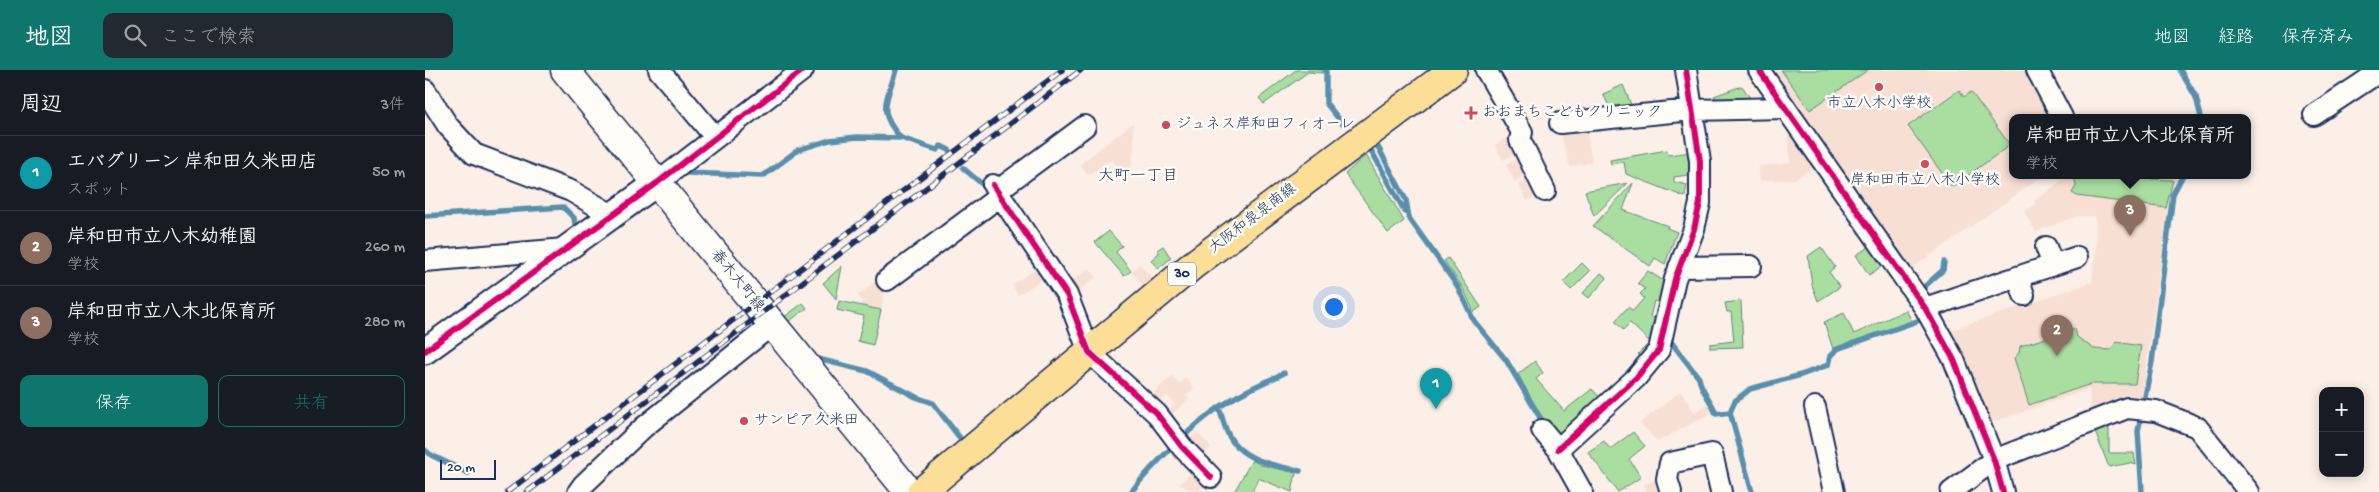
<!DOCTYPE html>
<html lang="ja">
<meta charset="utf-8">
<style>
body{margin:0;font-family:"Gochi Hand","Klee One",sans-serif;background:#242831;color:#f1f3f6}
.controls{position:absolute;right:15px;bottom:15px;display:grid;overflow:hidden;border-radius:10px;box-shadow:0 2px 12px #0003}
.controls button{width:45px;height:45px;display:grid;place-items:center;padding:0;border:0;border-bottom:1px solid #363941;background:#171b24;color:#f1f3f6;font:25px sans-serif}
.scale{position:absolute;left:15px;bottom:12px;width:56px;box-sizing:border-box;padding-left:5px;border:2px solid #1b2f5e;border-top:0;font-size:14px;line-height:18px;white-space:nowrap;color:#1b2f5e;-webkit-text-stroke:4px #fdfcf7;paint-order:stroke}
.you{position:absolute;left:908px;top:236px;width:18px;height:18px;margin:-12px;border:4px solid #fff;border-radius:50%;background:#1a73e8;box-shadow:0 0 0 8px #1a73e833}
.badge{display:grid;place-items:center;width:32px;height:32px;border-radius:50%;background:#0f766e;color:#fff;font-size:16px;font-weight:700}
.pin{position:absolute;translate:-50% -41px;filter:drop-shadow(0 1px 2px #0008)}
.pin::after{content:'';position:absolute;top:26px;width:18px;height:15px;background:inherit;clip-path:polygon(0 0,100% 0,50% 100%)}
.popup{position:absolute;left:1584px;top:44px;width:242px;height:65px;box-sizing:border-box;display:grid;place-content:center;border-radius:10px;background:#171b24;filter:drop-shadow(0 1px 4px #0005);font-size:16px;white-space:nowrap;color:#9ea1a6}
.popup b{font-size:19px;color:#f1f3f6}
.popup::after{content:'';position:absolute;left:50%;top:100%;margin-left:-10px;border:10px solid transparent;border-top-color:#171b24}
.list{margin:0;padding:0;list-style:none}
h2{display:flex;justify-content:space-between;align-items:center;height:65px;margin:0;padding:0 20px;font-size:21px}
h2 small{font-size:16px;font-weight:400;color:#9ea1a6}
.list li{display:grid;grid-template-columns:32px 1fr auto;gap:15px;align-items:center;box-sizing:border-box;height:75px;padding:0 20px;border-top:1px solid #363941}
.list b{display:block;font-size:19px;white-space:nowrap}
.list p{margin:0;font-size:16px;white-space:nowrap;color:#9ea1a6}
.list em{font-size:16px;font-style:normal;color:#9ea1a6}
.actions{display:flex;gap:10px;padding:15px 20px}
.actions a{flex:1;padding:11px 0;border:1px solid #0f766e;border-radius:10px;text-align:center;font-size:18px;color:#0f766e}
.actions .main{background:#0f766e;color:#fff}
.icon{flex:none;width:28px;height:28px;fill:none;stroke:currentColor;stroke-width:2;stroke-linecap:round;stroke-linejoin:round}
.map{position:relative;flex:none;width:1954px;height:422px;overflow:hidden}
header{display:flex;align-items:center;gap:30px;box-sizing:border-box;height:70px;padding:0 25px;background:#0f766e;color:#fff}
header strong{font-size:24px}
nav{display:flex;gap:28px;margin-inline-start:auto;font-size:18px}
.search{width:350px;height:45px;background:#242831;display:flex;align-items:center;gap:12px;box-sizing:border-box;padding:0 18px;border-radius:10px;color:#9ea1a6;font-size:19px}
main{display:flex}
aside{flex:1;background:#171b24}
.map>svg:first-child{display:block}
.built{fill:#f8dfd4}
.green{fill:#a9dea0;stroke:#62867f}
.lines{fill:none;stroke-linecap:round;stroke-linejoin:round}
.stream{stroke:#598fad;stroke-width:5.5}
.minor-casing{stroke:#1b2f5e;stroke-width:24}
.tertiary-casing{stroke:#1b2f5e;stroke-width:29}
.secondary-casing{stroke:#1b2f5e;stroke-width:31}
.primary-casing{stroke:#1b2f5e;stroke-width:31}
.minor{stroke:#fdfcf7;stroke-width:20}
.tertiary{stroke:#fdfcf7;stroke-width:25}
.secondary{stroke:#fdfcf7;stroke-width:28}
.primary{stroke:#fcde96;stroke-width:28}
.rail-casing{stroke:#1b2f5e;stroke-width:5.5}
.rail{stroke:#fdfcf7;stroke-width:4;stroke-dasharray:11;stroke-linecap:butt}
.cycleway-casing{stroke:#fdfcf7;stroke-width:9}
.cycleway{stroke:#d6006c;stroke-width:6}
.poi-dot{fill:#d1495b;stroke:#fdfcf7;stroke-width:2}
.labels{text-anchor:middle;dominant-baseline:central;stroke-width:5;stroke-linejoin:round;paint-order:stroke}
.shield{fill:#fdfcf7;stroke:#5f6c8c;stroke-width:1}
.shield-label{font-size:14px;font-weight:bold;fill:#1b2f5e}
.poi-label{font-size:15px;fill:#1b2f5e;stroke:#fdfcf7;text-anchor:start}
.street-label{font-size:15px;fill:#1b2f5e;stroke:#fdfcf7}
.neighbourhood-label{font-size:16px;fill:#1b2f5e;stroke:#fdfcf7}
</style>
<header>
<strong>地図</strong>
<div class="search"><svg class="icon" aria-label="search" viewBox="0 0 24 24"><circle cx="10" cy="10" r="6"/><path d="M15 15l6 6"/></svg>ここで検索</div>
<nav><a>地図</a><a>経路</a><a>保存済み</a></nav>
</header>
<main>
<aside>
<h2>周辺<small>3件</small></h2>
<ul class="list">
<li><span class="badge" style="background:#0f9aa8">1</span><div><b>エバグリーン 岸和田久米田店</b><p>スポット</p></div><em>50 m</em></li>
<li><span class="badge" style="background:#8d6e63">2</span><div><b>岸和田市立八木幼稚園</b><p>学校</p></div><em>260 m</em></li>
<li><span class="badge" style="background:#8d6e63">3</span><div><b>岸和田市立八木北保育所</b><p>学校</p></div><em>280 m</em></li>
</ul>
<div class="actions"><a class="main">保存</a><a>共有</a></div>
</aside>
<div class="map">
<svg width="1954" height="422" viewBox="0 0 1954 422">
<rect width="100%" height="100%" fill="#fbefe7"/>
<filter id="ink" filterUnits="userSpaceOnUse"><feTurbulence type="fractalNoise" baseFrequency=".02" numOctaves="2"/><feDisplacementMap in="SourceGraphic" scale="10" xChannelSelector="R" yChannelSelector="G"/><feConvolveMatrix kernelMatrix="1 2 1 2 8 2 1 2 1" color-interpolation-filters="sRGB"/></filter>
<g filter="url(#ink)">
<!-- built -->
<path class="built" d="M1345,0h259l21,47h-37v58h31l-133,94 -60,-89 -22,-26z
M1362,52l31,43 -23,14 -35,2 -1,-15 31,-3z
M708,53l1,25 -5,33 -17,-22 -24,16 -8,-11z
M1160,55l7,37 -22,5 -11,-40z
M1084,66l9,16 -15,8 -8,-15z
M1094,88l9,15 -13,8 -9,-16z
M1644,105h109l-7,16 -30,211 -50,15 -2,-28 -101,35 -25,-74 -12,-20 141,-48 4,-33 -1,-33h-18l-41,16 -12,-20 11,-7v-5z
M1105,108l9,16 -12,7 -8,-16z
M715,194l13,16 -9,7 -13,-16z
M664,198l7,9 -24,19 -6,-10z
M611,199l7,10 -25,16 -6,-10z
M455,208l5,11 -4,21 -20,-4 1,-6 -4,-5z
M747,306l7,8 7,-6 8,10 -8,7 3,4 -22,19 1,-7 7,-7 -8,-9 -7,6h-8l-4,-3z
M1256,321l13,21 14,-8 5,8 -56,30 -17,-19z
M772,362l14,15 -7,6 -9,-1 -8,-10z
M767,401l14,13 -8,8h-5l-13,-8z
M1235,409l4,13h-18l-2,-8z"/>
<!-- green -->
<path class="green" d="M871,0h27v3l-15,-1 -44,32 -5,-6z
M1356,0h87l-58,40z
M1198,15l11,27 -21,2 -10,-20z
M1317,16l12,18h-37l-3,-8z
M1534,20l5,7 7,-5 39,53 -58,42 -44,-61z
M1242,80l1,5 24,-3 3,22 -21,3v5l13,3 -2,12 -59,-23 -2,-12 -13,2 -1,-4z
M941,85l38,66 -16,12 -43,-59z
M1650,105h71v4l27,1 -7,28 -89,-12 -5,-3 4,-7 -2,-10z
M1203,113l-34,33 -9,-25z
M1208,113l-10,27 45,16 -1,2 10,4 -12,32 -10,-6 -5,8 -57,-40z
M684,161l13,15 -6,6 15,19 -7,5 -29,-34z
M1447,175l13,19 -16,11 -13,-20z
M738,176l8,12 -13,11 -7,-9 8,-7 -2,-3z
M1396,177l14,20 -6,5 11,15 -22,14 -6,-16 -4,-29z
M1023,188l33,49 -7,5 -11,-24 -19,-27z
M1157,193l8,8 -19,19 -8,-8z
M417,196l-6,33 -13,-16z
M1223,201l19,12 -4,20 -9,-2 -4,16 9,2 -5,27 -10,13 -6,-5 12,-12 -20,-19 -7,7 -8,-9 13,-14 5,4 11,-13 -4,-4 5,-5 -7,-6z
M1176,203l6,5 -18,20 -6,-5z
M414,231l42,9 -8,35 -15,-4 6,-25 -27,-6z
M1316,231l2,46 -33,1v-4l24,-3 -3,-29h-4l-2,-9z
M378,233l4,5 -20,15 -4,-5z
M1481,240l6,11 -79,28 -9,-27 20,-9 10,21z
M1650,259l2,8 17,12 17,1 5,-8 25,4 -6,38h-44l-62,21 -15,-47 5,-5 1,-7z
M1110,291l8,12 -7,6 28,32 28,-22 11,12 -44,36 -17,-19 -24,-44z
M1684,357v26h25l2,12 -6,-2 -21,4 -14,-35z
M1208,362l12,14 -16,13 12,18 -23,15 -30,-40 16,-11 6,8z
M827,390l9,5 35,8 -4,19 -34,-14 -6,14h-18z"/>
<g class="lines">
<!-- stream -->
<path class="stream" d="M471,0c-9,31 -20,41 5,68
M901,0v33l16,20
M1755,0l16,27 5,20
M952,75l29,55 3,18 49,69 16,34 32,39 39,66
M946,80l34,62
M538,98l26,22
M262,103l76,3 35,-26 32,-10 27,-3 44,1 36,12 4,-4 8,4
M0,146l138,-9 11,11 1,6
M1499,217l19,-17 1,-8
M1243,268l31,40c2,13 13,23 17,36l14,-2
M393,289l49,12 49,26 17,6 30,39
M794,338c3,8 5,18 9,26 13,27 46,31 72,37
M0,380l6,5 37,18
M706,422c23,-29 66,-72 98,-91 17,-11 37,-19 55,-28
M1327,422l-22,-80 5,-11 15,-12 51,-14 27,-10 2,-9 7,-7 86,-30 -2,-3
M1717,422l-4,-61 14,-69 21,-168 10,-19"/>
<!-- minor casing -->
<g class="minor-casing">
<path id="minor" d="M234,0l56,67
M1061,0l36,62 -2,8 25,51
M1334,0l166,238 29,52 40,100 9,32
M1612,0l25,47
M0,20l23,36 26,28 97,37 41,24
M1889,45l65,-43
M1135,53l132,-13 93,-2
M232,113l146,-113
M568,115l74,110 22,57 68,62 25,33 29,30
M572,121l88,-65
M1621,177l7,18
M0,191l140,-12
M1254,197l72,-1
M1593,207l6,18
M462,210l113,-84
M1500,238l152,-51
M1390,337l19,85
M1117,360l16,19 24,43
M1133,379l78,-71 23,-28 16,-71 19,-50 6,-26v-42l-14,-91
M153,422l5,-7 61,-58 129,-103
M1246,422l-4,-13 3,-16 42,-9 9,38
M1526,422l43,-32 133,-52 29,3 41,16 52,65"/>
</g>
<!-- tertiary casing -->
<g class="tertiary-casing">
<path id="tertiary" d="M0,281l232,-168"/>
</g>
<!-- secondary casing -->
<g class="secondary-casing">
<path id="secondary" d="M140,0l344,422"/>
</g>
<!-- primary casing -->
<g class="primary-casing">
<path id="primary" d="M496,422l272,-227 260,-195"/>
</g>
<!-- minor -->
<use href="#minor" class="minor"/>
<!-- tertiary -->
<use href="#tertiary" class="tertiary"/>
<!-- secondary -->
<use href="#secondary" class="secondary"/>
<!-- primary -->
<use href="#primary" class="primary"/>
<!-- rail casing -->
<g class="rail-casing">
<path id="rail" d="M82,422l555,-422
M102,422l554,-422"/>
</g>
<!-- rail -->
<use href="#rail" class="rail"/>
<!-- cycleway casing -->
<g class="cycleway-casing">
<path id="cycleway" d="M1334,0l166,238 29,52 40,100 9,32
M568,115l74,110 22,57 68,62 25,33 29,30
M0,281l232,-168 146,-113
M1133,379l78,-71 23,-28 16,-71 19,-50 6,-26v-42l-14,-91"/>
</g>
<!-- cycleway -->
<use href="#cycleway" class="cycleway"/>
</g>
</g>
<!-- markers -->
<g class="poi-dot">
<circle cx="1454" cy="17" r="5"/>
<path d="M1043.5 35.5h5v5h5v5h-5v5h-5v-5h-5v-5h5z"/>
<circle cx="741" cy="55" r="5"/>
<circle cx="1500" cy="94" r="5"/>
<circle cx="319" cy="351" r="5"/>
</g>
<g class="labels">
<!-- shield labels -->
<rect class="shield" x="743" y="192.5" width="28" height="23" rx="4"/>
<g class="shield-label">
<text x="757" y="204">30</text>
</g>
<!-- poi labels -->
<g class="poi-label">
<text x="1454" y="34" text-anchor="middle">市立八木小学校</text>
<text x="1057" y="43">おおまちこどもクリニック</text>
<text x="751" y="55">ジュネス岸和田フィオーレ</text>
<text x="1500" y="111" text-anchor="middle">岸和田市立八木小学校</text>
<text x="329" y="351">サンピア久米田</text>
</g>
<!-- street labels -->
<g class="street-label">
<text transform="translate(828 149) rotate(-37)">大阪和泉泉南線</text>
<text transform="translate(312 211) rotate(51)">春木大町線</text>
</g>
<!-- neighbourhood labels -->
<g class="neighbourhood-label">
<text x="713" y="107">大町一丁目</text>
</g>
</g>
</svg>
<div class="controls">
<button>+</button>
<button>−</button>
</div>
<div class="scale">20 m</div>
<div class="you"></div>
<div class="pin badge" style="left:1011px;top:339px;background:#0f9aa8">1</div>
<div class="pin badge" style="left:1632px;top:286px;background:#8d6e63">2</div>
<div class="pin badge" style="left:1705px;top:166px;background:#8d6e63">3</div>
<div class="popup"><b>岸和田市立八木北保育所</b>学校</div>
</div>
</main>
